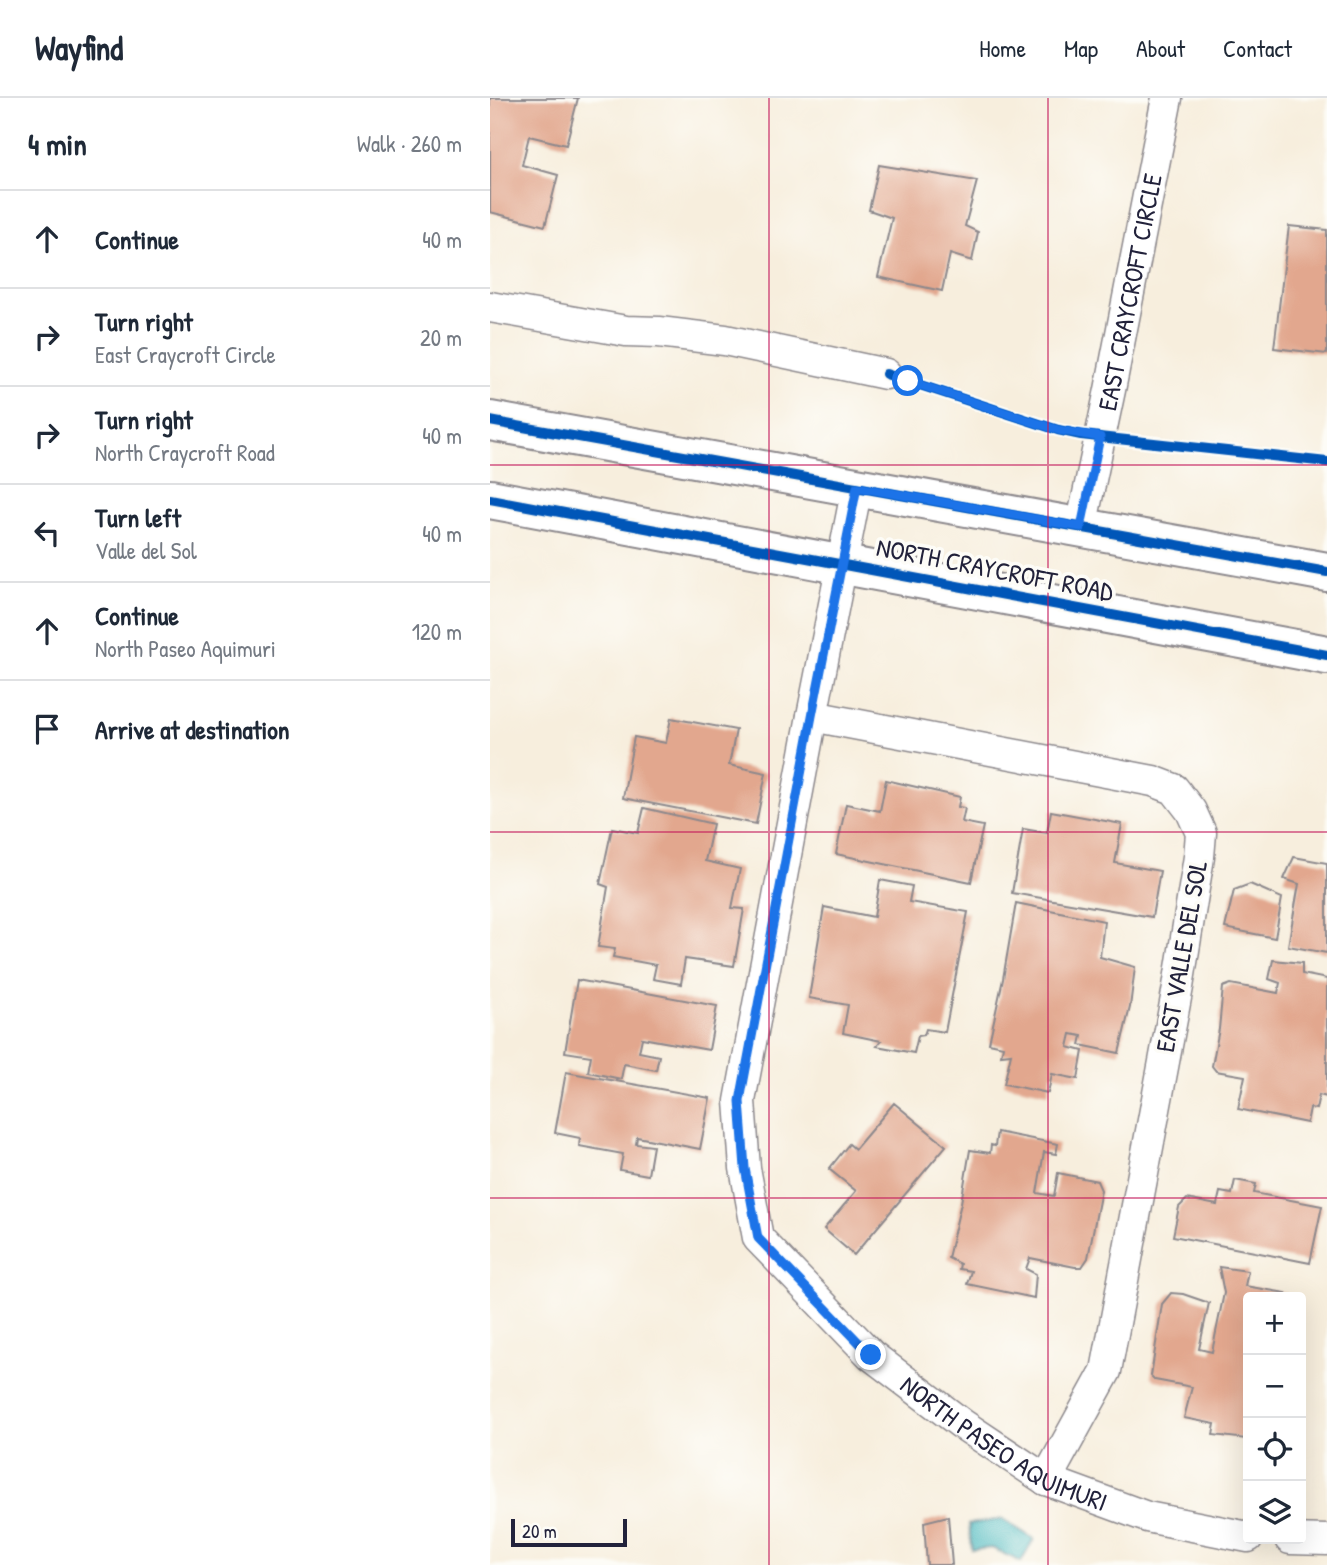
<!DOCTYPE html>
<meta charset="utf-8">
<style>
body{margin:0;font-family:"Patrick Hand",sans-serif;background:#f6f6f7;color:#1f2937}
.controls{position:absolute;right:21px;bottom:21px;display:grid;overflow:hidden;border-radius:7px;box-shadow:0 7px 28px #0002}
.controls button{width:63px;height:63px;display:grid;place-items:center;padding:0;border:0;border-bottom:2px solid #e0e1e3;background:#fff;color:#1f2937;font:35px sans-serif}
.scale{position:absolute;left:21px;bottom:18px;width:116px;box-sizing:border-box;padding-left:7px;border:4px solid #22223b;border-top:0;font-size:19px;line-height:24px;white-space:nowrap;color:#22223b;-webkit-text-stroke:5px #fdfcf7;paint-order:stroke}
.stop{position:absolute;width:21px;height:21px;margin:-16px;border:5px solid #1a73e8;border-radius:50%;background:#fff}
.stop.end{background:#1a73e8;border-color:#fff;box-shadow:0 2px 7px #0008}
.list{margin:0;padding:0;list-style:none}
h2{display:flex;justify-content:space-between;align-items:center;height:91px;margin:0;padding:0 28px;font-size:30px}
h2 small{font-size:23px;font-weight:400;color:#747a83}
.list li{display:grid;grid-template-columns:46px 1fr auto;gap:21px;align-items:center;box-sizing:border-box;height:98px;padding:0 28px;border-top:2px solid #e0e1e3}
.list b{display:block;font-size:26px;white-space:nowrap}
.list p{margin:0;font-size:23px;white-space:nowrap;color:#747a83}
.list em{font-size:23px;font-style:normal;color:#747a83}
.icon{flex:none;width:38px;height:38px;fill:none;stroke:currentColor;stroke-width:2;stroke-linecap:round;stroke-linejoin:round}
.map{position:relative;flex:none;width:837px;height:1467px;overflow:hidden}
header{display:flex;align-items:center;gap:42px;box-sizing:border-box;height:98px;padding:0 35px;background:#fff;border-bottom:2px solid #e0e1e3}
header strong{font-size:33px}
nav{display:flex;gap:38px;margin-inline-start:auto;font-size:24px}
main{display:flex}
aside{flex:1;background:#fff}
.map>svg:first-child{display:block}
.water{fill:#4bbac0;stroke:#366e7e;stroke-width:2}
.building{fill:#e2a78e}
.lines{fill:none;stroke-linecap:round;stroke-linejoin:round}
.street-casing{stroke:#8c888c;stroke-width:33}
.secondary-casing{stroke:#8c888c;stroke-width:42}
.street{stroke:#fff;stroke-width:30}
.secondary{stroke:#fff;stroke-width:38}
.cycleway-casing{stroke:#fdfcf7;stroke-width:15}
.cycleway{stroke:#0057b8;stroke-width:10}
.route{stroke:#1a73e8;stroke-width:9}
.grid{fill:none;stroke:#c2185b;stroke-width:2;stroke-opacity:0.55}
.labels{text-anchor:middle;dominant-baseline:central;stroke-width:7;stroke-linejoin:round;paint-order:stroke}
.street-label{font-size:26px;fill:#22223b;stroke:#fdfcf7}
</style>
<header>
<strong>Wayfind</strong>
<nav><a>Home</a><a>Map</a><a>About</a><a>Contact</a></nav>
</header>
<main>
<aside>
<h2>4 min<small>Walk · 260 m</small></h2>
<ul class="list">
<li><svg class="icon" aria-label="ahead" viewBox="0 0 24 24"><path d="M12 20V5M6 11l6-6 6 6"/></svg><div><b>Continue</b></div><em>40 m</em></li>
<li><svg class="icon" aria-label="right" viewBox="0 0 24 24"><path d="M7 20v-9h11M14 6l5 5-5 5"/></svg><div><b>Turn right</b><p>East Craycroft Circle</p></div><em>20 m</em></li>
<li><svg class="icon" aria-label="right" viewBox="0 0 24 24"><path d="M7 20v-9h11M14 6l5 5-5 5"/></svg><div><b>Turn right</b><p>North Craycroft Road</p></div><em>40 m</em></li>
<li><svg class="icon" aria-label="left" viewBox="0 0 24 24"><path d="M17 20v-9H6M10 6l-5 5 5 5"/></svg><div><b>Turn left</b><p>Valle del Sol</p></div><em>40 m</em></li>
<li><svg class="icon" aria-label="ahead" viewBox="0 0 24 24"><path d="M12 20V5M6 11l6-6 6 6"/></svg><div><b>Continue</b><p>North Paseo Aquimuri</p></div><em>120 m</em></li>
<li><svg class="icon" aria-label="arrive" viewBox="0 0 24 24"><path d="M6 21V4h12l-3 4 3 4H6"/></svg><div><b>Arrive at destination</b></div></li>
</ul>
</aside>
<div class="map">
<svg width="837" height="1467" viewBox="0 0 837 1467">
<rect width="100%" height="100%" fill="#fdfcf7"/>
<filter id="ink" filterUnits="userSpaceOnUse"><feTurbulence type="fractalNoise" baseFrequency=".0143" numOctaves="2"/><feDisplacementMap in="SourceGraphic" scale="14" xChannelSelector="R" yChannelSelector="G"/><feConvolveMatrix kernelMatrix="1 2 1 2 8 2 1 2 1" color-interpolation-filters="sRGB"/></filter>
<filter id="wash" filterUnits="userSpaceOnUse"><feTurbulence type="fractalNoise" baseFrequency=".00686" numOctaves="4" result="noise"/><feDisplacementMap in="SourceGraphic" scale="28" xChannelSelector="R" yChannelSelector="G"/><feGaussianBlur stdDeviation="1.57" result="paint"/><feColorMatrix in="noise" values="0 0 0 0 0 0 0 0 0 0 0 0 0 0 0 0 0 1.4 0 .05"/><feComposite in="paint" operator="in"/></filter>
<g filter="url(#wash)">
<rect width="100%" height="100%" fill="#f7eedd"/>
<!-- water -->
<path class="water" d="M512,1421l32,20 -13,23 -29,-14 -20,2 -3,-26z"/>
<g id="blocks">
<!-- building -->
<path class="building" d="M0,0h88l-12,47 -37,-9 -7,29 36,10 -13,51 -55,-14z
M389,67l98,16 -12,45 13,6 -6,29 -22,-7 -8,37 -64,-14 14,-59 -23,-8z
M799,128l38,4v124l-53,-6z
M181,620l65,12 -7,35 37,8 -10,51 -133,-26 11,-61 32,6z
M396,682l74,17 -2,10 7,1 -3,14 21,4 -12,56 -135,-28 10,-50 34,7z
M154,710l69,16 -8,37 35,8 -8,39 12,1 -10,57 -49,-7 -4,25 -28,-5 3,-14 -43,-8 2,-8 -17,-2 10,-60 -8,-3 12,-56 26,5z
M561,713l71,13 -7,39 45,8 -8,46 -140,-24 11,-64 24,4z
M804,759l33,6v90l-39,-7 11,-62 -15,-5z
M390,782l32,6 -3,16 59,10 -23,120 -19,-3 -2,6 -6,1 -4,17 -37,-7 4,-5 -38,-8 5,-28 -39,-7 15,-91 50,10z
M760,786l32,14 -7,40 -50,-10 9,-38z
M526,805l88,18 -4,36 35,10 -5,40 -11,46 -39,-8 2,-9 -11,-2 -3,13 15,4 -5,28 -26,-5 -4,19 -44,-9 7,-30 -10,1 2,-9 -14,-3 14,-64z
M783,862l29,3v11l25,5v118l-8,-2 -3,14 -6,-1 -3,15 -69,-14 7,-33 -29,-5 -4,-5 7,-37 4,-42 8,-3 47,9 2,-10 -11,-4z
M87,882l140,26 -8,44 -67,-12 -3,14 20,4 -3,14 -32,-6 -3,15 -33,-7 3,-16 -26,-4z
M76,974l144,26 -10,51 -63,-12 -1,7 17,2 -5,29 -28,-5 3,-16 -44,-8 1,-8 -25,-5z
M404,1005l52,43 -92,109 -30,-26 32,-38 -27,-22 20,-25 6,5z
M507,1034l61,12 -2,10 -12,-2 -7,41 17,3 4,-23 39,8 4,9 -13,68 -6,9h-7l-45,-9 -4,11 10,5 -2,24 -67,-14 4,-13 -12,-2 1,-5 -12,-6 13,-55 9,-53 20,3 1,-8 4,1z
M745,1082l21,4 -2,9 68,13 -12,57 -137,-27 6,-29 8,-8 30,6 3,-13 12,2z
M729,1169l29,4 -3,15 41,7 -2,4h-36v136l-2,6 -33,-4 2,-11 -31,-6 8,-31 -37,-7 -4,-4 11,-72 9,-11 12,1 26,9 -10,46 13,3 12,-59z
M458,1418l4,49h-25l-3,-43z"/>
</g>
</g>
<g filter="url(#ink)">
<use href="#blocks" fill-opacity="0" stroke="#8c888c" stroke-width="2"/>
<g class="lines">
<!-- street casing -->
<g class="street-casing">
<g id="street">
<path d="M0,209l136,24 33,1 66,8 161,34"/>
<path id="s1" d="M367,389l-45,229 -72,385 5,67 13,70 113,117 91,69 84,56 101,37 101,20"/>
<path id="s2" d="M591,429l29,-137 57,-292"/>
<path d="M322,618l341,65 21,8 17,22 10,22 -2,24 -21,130 -72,384 -60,109"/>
<path d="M800,1441l37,1"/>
</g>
</g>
<!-- secondary casing -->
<g class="secondary-casing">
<path id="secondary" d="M0,323l837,151
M0,401l837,156"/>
</g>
<!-- street -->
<use href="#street" class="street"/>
<!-- secondary -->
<use href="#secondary" class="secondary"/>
<!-- cycleway casing -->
<g class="cycleway-casing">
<path id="cycleway" d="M396,276l172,56 23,5 246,27
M0,323l837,151
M0,401l837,156"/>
</g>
<!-- cycleway -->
<use href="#cycleway" class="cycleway"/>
</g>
</g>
<g class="lines" filter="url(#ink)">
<!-- route -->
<path class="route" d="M381,1257l-113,-117 -13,-70 -5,-67 72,-385 45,-229 224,40 19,-90 -42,-7 -150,-49"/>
</g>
<!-- grid -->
<path class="grid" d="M279,0v1467M558,0v1467M0,367h837M0,734h837M0,1100h837"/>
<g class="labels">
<!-- street labels -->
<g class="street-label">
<text stroke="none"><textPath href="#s2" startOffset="240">EAST CRAYCROFT CIRCLE</textPath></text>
<text transform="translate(505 471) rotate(11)">NORTH CRAYCROFT ROAD</text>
<text transform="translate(691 858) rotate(-80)">EAST VALLE DEL SOL</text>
<text stroke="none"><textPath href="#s1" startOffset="1087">NORTH PASEO AQUIMURI</textPath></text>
</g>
</g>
</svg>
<div class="controls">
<button>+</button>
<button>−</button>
<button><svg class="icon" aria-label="locate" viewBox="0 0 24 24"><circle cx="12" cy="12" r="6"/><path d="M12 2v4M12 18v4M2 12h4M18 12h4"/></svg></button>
<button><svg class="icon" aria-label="layers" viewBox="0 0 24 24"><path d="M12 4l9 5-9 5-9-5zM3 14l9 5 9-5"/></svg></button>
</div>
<div class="scale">20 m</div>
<div class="stop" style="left:418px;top:283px"></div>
<div class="stop end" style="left:381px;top:1257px"></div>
</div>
</main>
